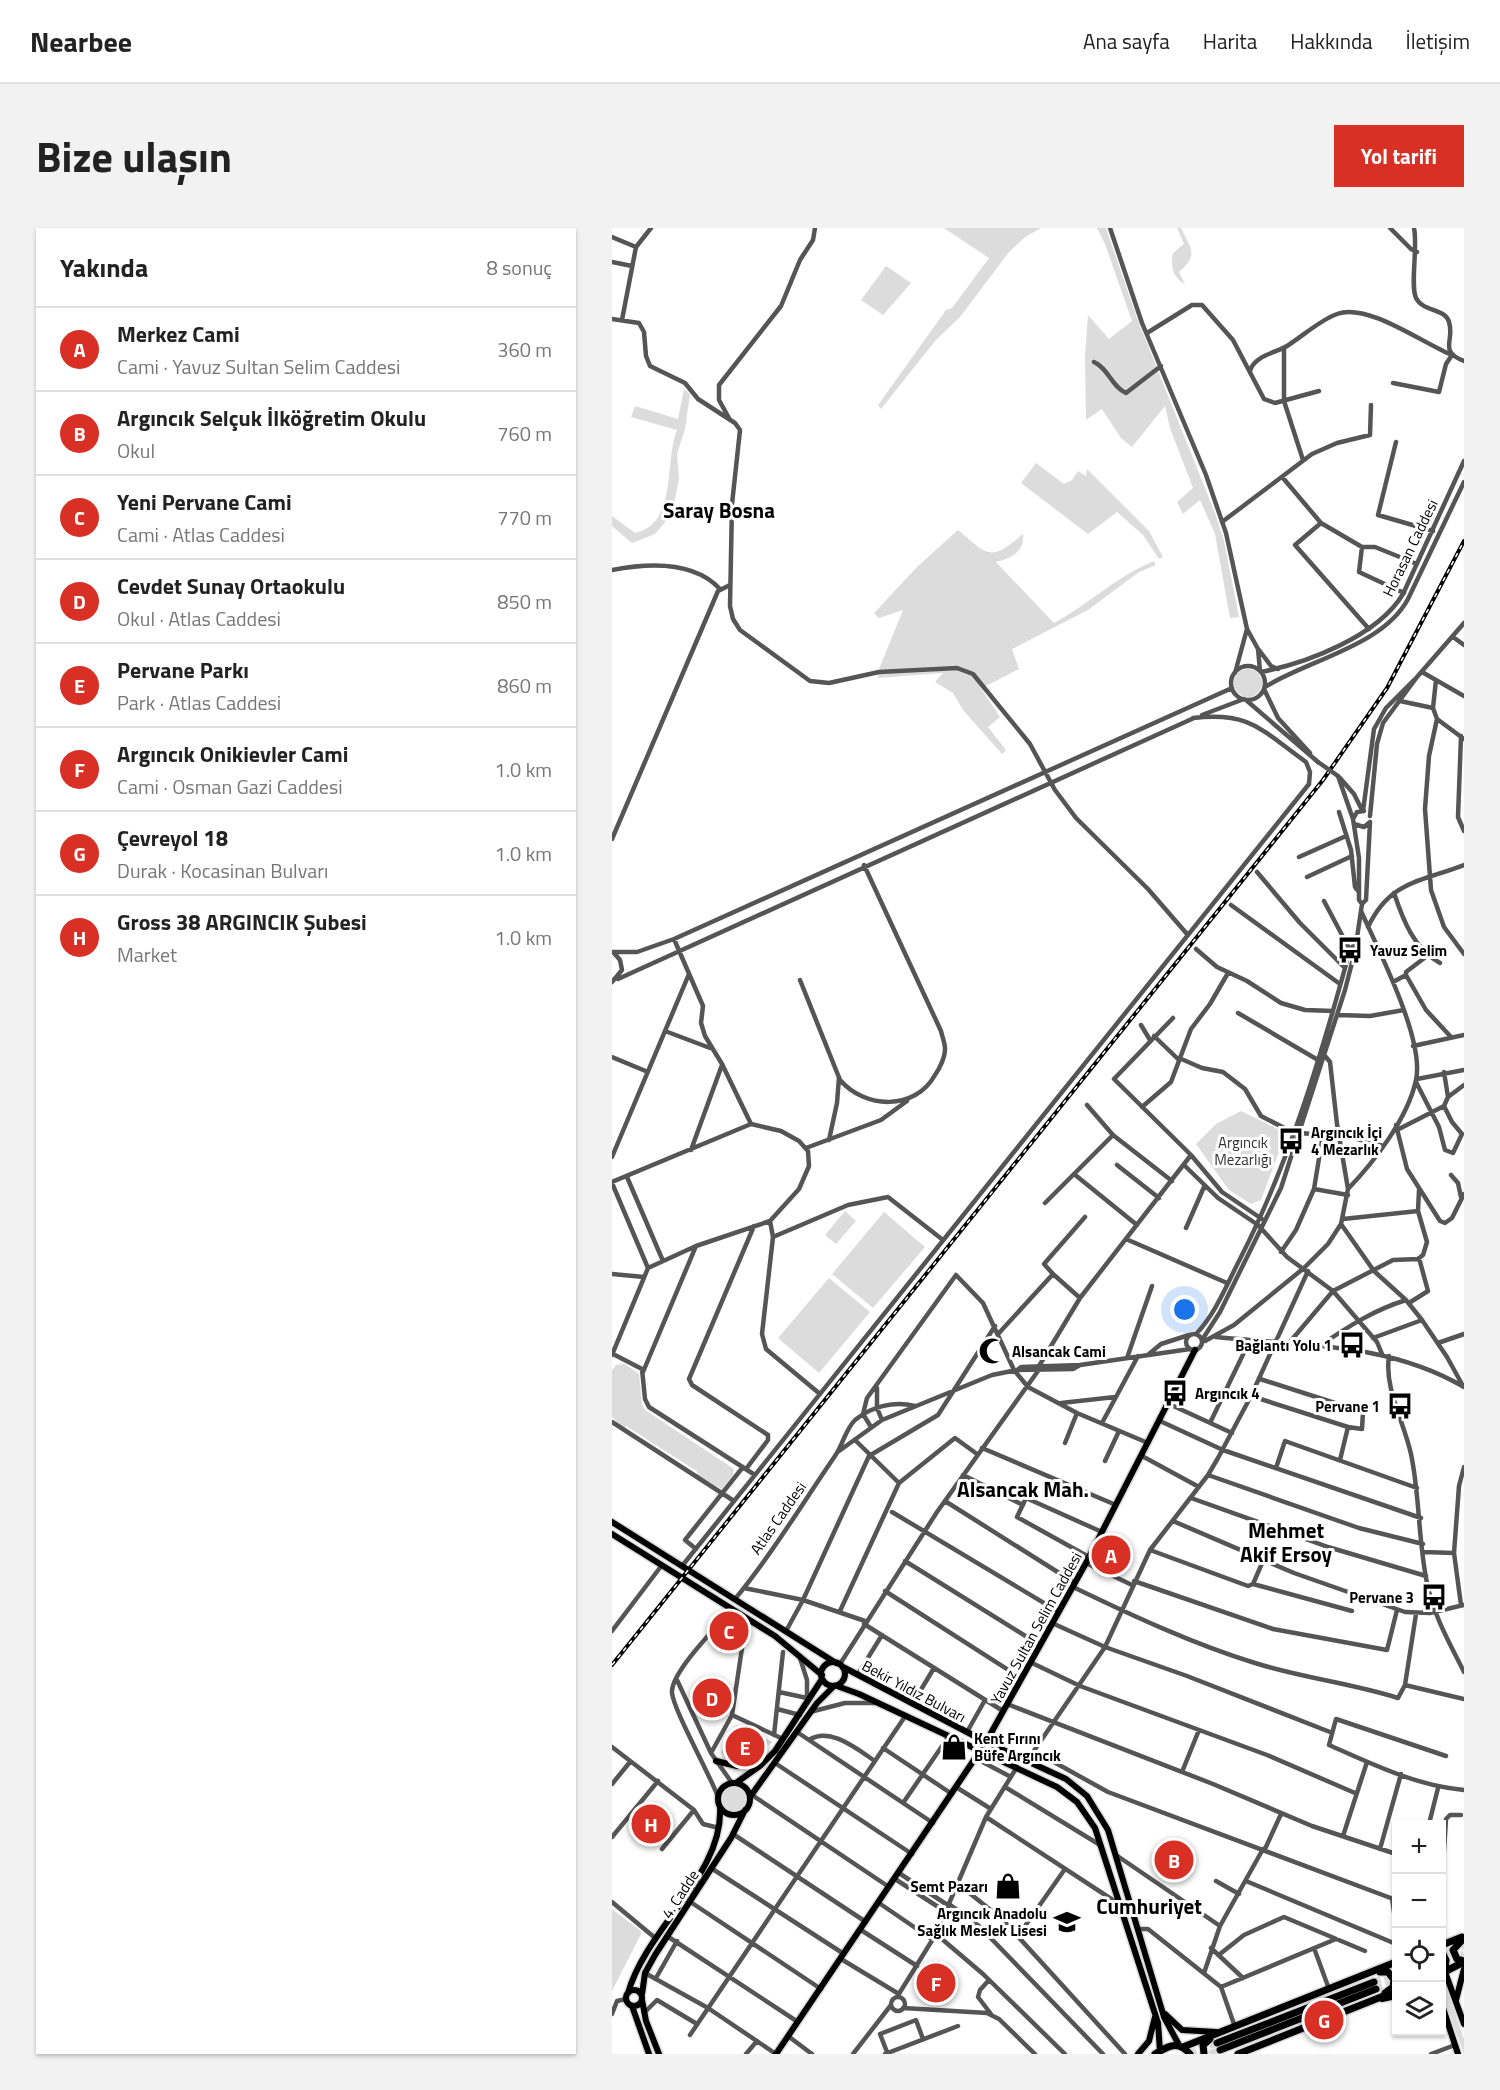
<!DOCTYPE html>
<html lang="tr">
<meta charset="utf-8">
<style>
body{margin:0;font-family:"Titillium Web",sans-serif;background:#f2f2f2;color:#222}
.controls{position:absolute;right:18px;bottom:18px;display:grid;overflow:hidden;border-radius:0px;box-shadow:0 2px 4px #0004}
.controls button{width:54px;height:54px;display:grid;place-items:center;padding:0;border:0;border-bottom:2px solid #e0e0e0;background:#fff;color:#222;font:30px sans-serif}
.you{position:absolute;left:573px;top:1082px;width:21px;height:21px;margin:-15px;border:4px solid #fff;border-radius:50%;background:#1a73e8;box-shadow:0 0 0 9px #1a73e833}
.badge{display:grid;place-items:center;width:39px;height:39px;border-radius:50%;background:#d93025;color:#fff;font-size:20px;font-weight:700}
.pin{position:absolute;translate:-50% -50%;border:3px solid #fff;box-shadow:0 2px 6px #0006}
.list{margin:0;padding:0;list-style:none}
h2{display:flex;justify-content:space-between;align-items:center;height:78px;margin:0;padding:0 24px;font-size:26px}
h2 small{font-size:20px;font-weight:400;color:#767676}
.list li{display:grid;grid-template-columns:39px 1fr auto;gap:18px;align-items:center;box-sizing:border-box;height:84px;padding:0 24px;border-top:2px solid #e0e0e0}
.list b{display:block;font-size:22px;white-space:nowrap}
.list p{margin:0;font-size:20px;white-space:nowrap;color:#767676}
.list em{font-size:20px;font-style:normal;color:#767676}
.icon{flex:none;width:33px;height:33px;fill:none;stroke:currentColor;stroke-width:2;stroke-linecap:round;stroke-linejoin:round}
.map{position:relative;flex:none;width:852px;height:1826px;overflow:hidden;border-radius:0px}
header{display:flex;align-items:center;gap:36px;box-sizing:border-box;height:84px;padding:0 30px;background:#fff;border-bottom:2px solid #e0e0e0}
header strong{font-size:28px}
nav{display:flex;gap:33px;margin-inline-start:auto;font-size:21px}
.intro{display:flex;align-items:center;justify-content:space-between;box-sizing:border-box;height:144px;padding:0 36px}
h1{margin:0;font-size:42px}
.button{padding:15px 27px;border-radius:0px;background:#d93025;color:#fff;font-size:21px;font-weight:700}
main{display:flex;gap:36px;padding:0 36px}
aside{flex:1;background:#fff;border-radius:0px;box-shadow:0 2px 4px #0004}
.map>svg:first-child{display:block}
.green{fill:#dcdcdc}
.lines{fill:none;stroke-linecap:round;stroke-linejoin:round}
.highway-tunnel{stroke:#d9d9d9;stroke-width:7;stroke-dasharray:7 3.5;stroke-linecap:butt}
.major-casing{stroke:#dbdbdb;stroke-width:9}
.highway-casing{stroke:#dbdbdb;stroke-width:10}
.minor{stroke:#555;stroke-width:4.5}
.major{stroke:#000;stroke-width:6}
.highway{stroke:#000;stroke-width:7}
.rail-casing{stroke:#000;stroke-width:4}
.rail{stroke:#fff;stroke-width:1.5;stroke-dasharray:4.5;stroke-linecap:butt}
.minor-bridge{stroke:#555;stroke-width:4.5}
.labels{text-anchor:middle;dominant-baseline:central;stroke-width:6;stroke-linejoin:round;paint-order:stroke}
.street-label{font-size:15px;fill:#000;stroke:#fff}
.poi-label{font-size:15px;font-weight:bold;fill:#000;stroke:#fff;text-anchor:start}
.park-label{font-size:15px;fill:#333;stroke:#fff}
.district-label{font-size:21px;font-weight:bold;fill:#000;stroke:#fff}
</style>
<header>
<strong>Nearbee</strong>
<nav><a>Ana sayfa</a><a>Harita</a><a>Hakkında</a><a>İletişim</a></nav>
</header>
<div class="intro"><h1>Bize ulaşın</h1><a class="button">Yol tarifi</a></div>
<main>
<aside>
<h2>Yakında<small>8 sonuç</small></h2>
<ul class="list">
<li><span class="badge">A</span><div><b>Merkez Cami</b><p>Cami · Yavuz Sultan Selim Caddesi</p></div><em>360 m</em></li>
<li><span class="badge">B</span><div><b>Argıncık Selçuk İlköğretim Okulu</b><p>Okul</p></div><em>760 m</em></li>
<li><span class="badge">C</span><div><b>Yeni Pervane Cami</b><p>Cami · Atlas Caddesi</p></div><em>770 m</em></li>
<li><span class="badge">D</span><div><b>Cevdet Sunay Ortaokulu</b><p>Okul · Atlas Caddesi</p></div><em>850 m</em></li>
<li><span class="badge">E</span><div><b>Pervane Parkı</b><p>Park · Atlas Caddesi</p></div><em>860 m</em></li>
<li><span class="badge">F</span><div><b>Argıncık Onikievler Cami</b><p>Cami · Osman Gazi Caddesi</p></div><em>1.0 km</em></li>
<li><span class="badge">G</span><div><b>Çevreyol 18</b><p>Durak · Kocasinan Bulvarı</p></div><em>1.0 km</em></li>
<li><span class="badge">H</span><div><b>Gross 38 ARGINCIK Şubesi</b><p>Market</p></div><em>1.0 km</em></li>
</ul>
</aside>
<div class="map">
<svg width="852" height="1826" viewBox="0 0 852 1826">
<rect width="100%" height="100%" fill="#fff"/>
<!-- green -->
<path class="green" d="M332,0h97l-16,9 -16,15 -49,65 -25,24 -54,68 -3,-4 68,-95 6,-2 37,-50z
M485,0h9l31,90 78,195 9,28 15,76 -9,1 -15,-84 -15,-34 -17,14 -6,-12 16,-14 -23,-60 -5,-22 -33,41 -11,-9 -19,-29 -16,11 -1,-64 3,-41 21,24 23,-18 -27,-77z
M565,0h4c10,21 18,27 -2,44l6,12c-12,-6 -15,-18 -12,-31l11,-9z
M274,38l25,17 -28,32 -22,-15z
M72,161l6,5 -5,35 -8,25 2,25 -7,35 -17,20 -23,9 -20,-17v-10l23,17c43,-9 29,-72 42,-103l-46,-13 4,-11 43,13z
M424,235l28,21 8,-4 6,-9 8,5 1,-7 62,62 14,26 -4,2 -16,-24 -26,-23 -29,22 -67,-51z
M346,302c31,26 32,32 65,4 2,18 -12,24 -27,28l58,61c35,-19 63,-47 100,-62l2,4 -17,7 -51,38 -76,39 7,20 -33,17 -6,1 20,30 -12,10 18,23 -4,4 -39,-44 -10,-17 -18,-11 8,-9 -65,5 1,-9 24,-59 -24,8 -5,-5 43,-46z
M622 455a14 14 0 1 1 28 0a14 14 0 1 1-28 0Z
M629,883l45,22 -25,67 -10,4 -22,-14 -33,-46 20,-20z
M233,983l11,10 -20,23 -11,-9z
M272,984l41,35 -52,61 -41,-34z
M217,1050l41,34 -51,61 -41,-35z
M13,1136l14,10 3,30 3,6 89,59 -1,6 -11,14 -26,-14 2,-3 -72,-46 -2,3 -12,-12v-47l4,-5z
M124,1497l37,17 -39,27 -5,-2 -8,-15z
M110 1571a12 12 0 1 1 24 0a12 12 0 1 1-24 0Z
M0,1681l29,22v3l-29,57z
M833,1755l19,56v15l-15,-41 -7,-13v-16z"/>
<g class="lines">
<!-- highway-tunnel -->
<path class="highway-tunnel" d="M830,1727l22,-9
M830,1735l22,-9
M762,1754l22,-9
M764,1761l20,-8
M578,1826l27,-11
M598,1826l10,-4"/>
<!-- major casing -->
<g class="major-casing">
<path id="major" d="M0,1294l224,141
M0,1306l163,102 47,39
M209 1446a12 12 0 1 1 24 0a12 12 0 1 1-24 0Z
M231,1439l143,75 80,37 21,17 21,34 56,187 15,28
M225,1458l22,8 198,93 20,15 18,26 63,195 2,28
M104,1533l21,5 23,-1
M106 1571a16 16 0 1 1 32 0a16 16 0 1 1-32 0Z
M124,1555l25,-18 14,-14 47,-72
M138,1569l67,-94 17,-17
M833,1744l19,52
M14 1770a8 8 0 1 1 16 0a8 8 0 1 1-16 0Z
M16,1765c19,-66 96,-119 92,-186
M30,1766l3,-21 10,-18 76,-117 14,-28
M770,1771l14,-3
M30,1772l4,21 13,33
M844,1772l8,-31
M830,1777l16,49
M20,1778l17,48
M553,1786l17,16 34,2
M164,1826l210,-312 100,-179 109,-213
M526,1826l11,-13 6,-24"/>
</g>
<!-- highway casing -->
<g class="highway-casing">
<path id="highway" d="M852,1710l-11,12 4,9 7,2
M830,1717l20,-8
M830,1724l4,8 -1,12
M768,1744h8l6,8 -1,7 -8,6
M830,1745l22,-11
M605,1815l157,-61
M571,1819l213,-85
M608,1822l156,-61
M543,1826c13,-8 23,-14 35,0
M592,1826l-1,-9 7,-6
M626,1826l158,-63"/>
</g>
<!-- minor -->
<path class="minor" d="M498,0l32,95 64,152 20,58 21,96 -12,44
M778,0l21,21 6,3
M802,0c4,19 -4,57 2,70 7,14 29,10 33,24 6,19 -11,29 15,39
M0,9l24,10 15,-19
M0,34l20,4
M0,91l27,4 5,9 2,24 4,10 35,17 13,16 37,24 5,7 -8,74 -2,102 3,13 7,11 70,51 19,2 50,-11 78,-4 16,6 57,70 25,46 21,28 72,71 39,45
M10,92l14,-73
M535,105l45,-28h10l31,35 31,59 11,4 44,-12
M672,120v53l19,59
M482,134c14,6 18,25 32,31l35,-27
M638,143c4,-15 25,-18 37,-25 16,-10 33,-26 50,-32 30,-12 87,30 115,41l-6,9 -7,28 -46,-9
M118,192l-11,-20v-15l62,-79 19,-46 13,-20 2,-12
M784,214l-18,73 55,16
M671,250l38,45 41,24h13l42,17
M610,294l90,-68 25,-11 33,-8 1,-30
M709,295l-26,22 74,84
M750,319l-3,25 45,21
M0,342c36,-7 82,-9 108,19
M635,401l11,20 2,22
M841,409l11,8
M647,422l12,16 7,3
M619 455a17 17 0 1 1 34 0a17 17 0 1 1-34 0Z
M649,444c46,-9 117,-36 142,-78l61,-133
M810,444l42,24
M824,452l-3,28 4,11 -8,37 -4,53 6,81 13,37 20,27
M653,459c43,-27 118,-41 143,-88l56,-117
M652,461l14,29 32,35
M634,472l72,62
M788,473l33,7
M590,487l42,-16
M825,491l27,20
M849,508l-3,81 6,14
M726,548l15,43
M728,550l14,16 8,16
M751,583l11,-82 12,-21 29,-29
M727,584l12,38 4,37 4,5
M758,588l7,-72 6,-21 34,-46 47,-54
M742,596l10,3 6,-5
M0,611l106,-248 12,-6
M687,629l47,-21
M645,644l43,51 45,45
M695,649l45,-21
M782,665c9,27 20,56 46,70
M712,673l26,49
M750,676l-3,-4v-42l-6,-39 4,-7 7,-1
M619,677l109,79
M756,699c22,-47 55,-46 96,-62
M62,711l29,67 -2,17 4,13 17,28 29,60
M584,721l21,18 30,14 34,22 24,7 28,1
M0,724h25l37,-13 558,-251
M794,747l20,35 25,27
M6,751l576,-261
M188,752l40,100c25,29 75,31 95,-5 5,-7 10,-18 10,-26 0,-6 -3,-13 -4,-18l-77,-166
M0,754l10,-12 -2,-10 -6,-7
M781,754l13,-7v-3l21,-16
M626,785l80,47
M726,787l32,1 34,-6
M561,790l-59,61 77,76 31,37 40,27
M529,797l9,15
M53,803l45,17
M542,808l25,24
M801,818l51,-11
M0,829l36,15
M567,830l23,10 21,4 22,17 16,27 33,17
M832,844l4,25
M805,851l47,-9
M804,854l23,45 6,23 8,3 9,-19 -10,-12 -8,-16
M475,877l26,30
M530,879l29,-25 20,-53 19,-25 18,-31
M784,897l11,44 33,52 5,2 7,-5 12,-24
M785,902l47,-24 4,-9 16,-12
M688,905l50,4 33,9
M217,912l8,-37 2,-26
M194,920l75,-28 26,-19
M79,922l31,-85
M0,929l77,-183
M505,937l42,33
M572,937l34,33 40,27 29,32 46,34 44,51 5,12
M462,946l63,51
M839,947l7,8 3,14
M15,949l36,84
M0,954l139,-58 30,7 18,10 9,10 1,15 -10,23 -29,32 -74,25 -48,22 -36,87
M0,955l36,85
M702,961l34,6
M736,961c26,-27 60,-71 68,-109 9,-40 -38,-131 -55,-169
M433,975l68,-68 59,46
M731,991l75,-8
M158,993l3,16 -11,97 4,15 54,45
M729,996l33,47 32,29 16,20 25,37 16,29
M574,1000l18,-41
M161,1009l75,-32 40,-8 55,43
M514,1011l101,44
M669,1024l15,-22 18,-41 9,-55
M0,1046l32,3
M441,1046l-9,-10 41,-47
M797,1075l19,-12 -9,-33
M387,1105l54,-59 27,24
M574 1114a8 8 0 1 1 16 0a8 8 0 1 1-16 0Z
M584,1106c20,-21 31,-50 44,-75 50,-98 81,-203 110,-309l4,-5
M604,1109c86,9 171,5 248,50
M761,1110l49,-18
M590,1112l18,-28 61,-124 64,-198 10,-39 7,-47 4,-4 4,-78
M593,1113l29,-16 70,-57 24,-24 13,-20 7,-35 -11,-65 -7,-62 -5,-6
M677,1115l44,-52 60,-31 25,-1 5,-4 4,-13 -9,-31 1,-21
M826,1115l26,-9
M709,1117c28,-19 53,-35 85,-45
M1,1126l29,15 3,30 4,8 106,68
M537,1126l12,-10 28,-9
M777,1128c-5,32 15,66 22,98 9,43 7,86 16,129 6,31 23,61 37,89
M515,1130l25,-72
M427,1138l41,-68 111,-143
M405,1142l4,-3 59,-2
M31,1144l53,-126
M648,1151l103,33 -1,17 -14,-2
M265,1160v20l5,12
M639,1168l97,31 -8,33
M449,1175l54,-6
M557,1176l63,29
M548,1193l63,29 198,68
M0,1194l122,79
M490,1195l36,-67
M598,1195l40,-83
M259,1199l-8,-13 4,-16 89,-123 27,28 31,67 14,17 49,26 71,30
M243,1212l44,43
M453,1215l12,-30
M370,1220l134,57
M227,1223l43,-31 110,-45 25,-5 56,-1 7,-4 110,-16
M530,1228l57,31
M493,1233l14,-30
M664,1240l9,-27 132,47
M134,1241l22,-29v-5l-76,-50 -3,-6 65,-153
M351,1247l60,30
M596,1247l151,53 64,16
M579,1270l137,49 98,29
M333,1273l130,82
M280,1284l167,100
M561,1293l121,52 111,39 25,1 34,-8
M84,1321l-11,-9 58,-73
M538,1322l98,36 5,-2 10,-23
M811,1324l31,1
M477,1329l-72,-40 9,-19 76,34
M293,1333l135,84
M474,1335l46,22
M70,1338l627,-782 1,-12 -4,-10c-44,-31 -55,-51 -113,-44
M522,1353l139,48 114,21 10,-40
M641,1356l99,27
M461,1359c58,28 120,57 182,76 47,15 96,20 143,35l7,-13 11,-71
M132,1360l59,12 62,21
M273,1363l136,87
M123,1371c37,-45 67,-95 100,-143 8,-11 10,-26 20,-36 17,-14 39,-19 60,-14
M849,1377l-7,-52 5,-67 5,-19
M228,1383l59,-128 56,-45 22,16
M440,1395l53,24 82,29 143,56
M252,1396l139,87
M0,1403l50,-66
M174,1403l17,-31 66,-144 69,-41 57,-89
M188,1430l7,22v19
M418,1434l50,24 187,69 88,38
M228,1436l97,-152 101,-141
M246,1446l24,-39
M65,1452l34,73 21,30
M793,1457l59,14
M167,1464l28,6
M301,1475l21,-35
M395,1476l206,80 99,42 84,28
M165,1481l23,6
M198,1484l35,-9h30
M120,1487l51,24
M185,1504l136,91
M355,1504l18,-32
M162,1507l9,-83
M197,1512c21,-14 49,10 66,21
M0,1519l82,63 9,14 16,4
M271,1520l69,46
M422,1523l74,41 288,108
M99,1525l21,-38 10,-67
M834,1528l-110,-37 -7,26c43,19 88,41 135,45
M363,1530l36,19
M415,1533l78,-114 45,-97 58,-75 10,-17 33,-62 57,-125
M163,1535l137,91
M570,1544l17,-42
M0,1556l18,-22
M344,1559l35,22
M393,1559l95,58
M140,1567l137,92
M106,1569c-8,-23 -47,-91 -46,-106 1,-21 45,-64 59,-81
M291,1575l46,-67
M374,1589l133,87
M817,1596l9,-36
M121,1606l133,88
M731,1608l24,-74
M0,1609l46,-56
M50,1621l32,-39
M653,1621l16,-35
M768,1621l21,-75
M504,1627l104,71
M99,1640l133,86
M287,1645l50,33
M283,1651l51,33
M830,1652l4,-61 4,-4h11
M604,1653l23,13
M634,1653l150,63
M346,1656l44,35 123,135
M780,1670l4,28
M77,1673l132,88
M0,1674l42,35
M267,1675l54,37
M337,1676l30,22 124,128
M527,1701h9l73,58 14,40
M249,1702l56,36
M324,1706l47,40 82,80
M55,1708l131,86
M406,1708l47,-67
M599,1720l32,30
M702,1720l15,41
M608,1726l24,-19 40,-18 81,34
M229,1731l58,35
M33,1745l63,35 68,46
M592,1745l16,-47 43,-77
M44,1750l21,-37
M377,1752l-9,10 -2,7 13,17
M609,1759l115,-48
M285,1769l39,-63 50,-117 31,-50
M279 1776a7 7 0 1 1 14 0a7 7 0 1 1-14 0Z
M291,1780l84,5 12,6 36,35
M32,1785l13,-13 40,24
M0,1786l5,-13 9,-2
M78,1807l216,-320
M176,1808l24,18
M275,1824l-7,-18 36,-14 7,19
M134,1826l11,-13
M241,1826l38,-49
M273,1826l73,-28
M819,1826l24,-9"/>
<!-- major -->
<use href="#major" class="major"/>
<!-- highway -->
<use href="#highway" class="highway"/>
<!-- rail casing -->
<g class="rail-casing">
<path id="rail" d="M0,1437l711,-885 64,-92 77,-147"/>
</g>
<!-- rail -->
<use href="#rail" class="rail"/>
<!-- minor-bridge -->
<path class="minor-bridge" d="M706,534l20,14"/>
</g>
<!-- icons -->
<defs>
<g id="bus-bare" transform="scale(2.07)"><path d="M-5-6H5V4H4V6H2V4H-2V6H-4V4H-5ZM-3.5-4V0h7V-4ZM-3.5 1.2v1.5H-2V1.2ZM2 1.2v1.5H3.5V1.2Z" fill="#000" stroke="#fff" stroke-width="2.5" paint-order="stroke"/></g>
<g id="mosque-bare" transform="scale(2.07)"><path d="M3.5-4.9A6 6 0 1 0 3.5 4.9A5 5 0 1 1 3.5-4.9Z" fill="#000" stroke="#fff" stroke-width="2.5" paint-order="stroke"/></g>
<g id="shop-bare" transform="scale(2.07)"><path d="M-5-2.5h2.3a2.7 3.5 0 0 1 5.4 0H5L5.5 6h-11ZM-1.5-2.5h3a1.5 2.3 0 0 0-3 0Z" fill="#000" stroke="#fff" stroke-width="2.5" paint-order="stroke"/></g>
<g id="school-bare" transform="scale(2.07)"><path d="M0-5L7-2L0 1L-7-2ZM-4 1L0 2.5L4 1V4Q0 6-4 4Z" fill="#000" stroke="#fff" stroke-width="2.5" paint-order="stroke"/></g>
</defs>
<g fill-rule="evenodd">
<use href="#bus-bare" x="738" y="722"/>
<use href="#bus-bare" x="679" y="913"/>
<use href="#bus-bare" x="740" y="1117"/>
<use href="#mosque-bare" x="380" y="1123"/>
<use href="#bus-bare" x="563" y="1165"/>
<use href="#bus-bare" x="788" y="1178"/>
<use href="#bus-bare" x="822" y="1369"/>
<use href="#shop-bare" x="342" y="1519"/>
<use href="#shop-bare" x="396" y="1658"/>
<use href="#school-bare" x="455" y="1694"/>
</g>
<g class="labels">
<!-- street labels -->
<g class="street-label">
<text transform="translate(798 320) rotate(-64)">Horasan Caddesi</text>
<text transform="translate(166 1290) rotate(-55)">Atlas Caddesi</text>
<text transform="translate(424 1400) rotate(-61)">Yavuz Sultan Selim Caddesi</text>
<text transform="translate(302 1463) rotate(28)">Bekir Yıldız Bulvarı</text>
<text transform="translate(68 1666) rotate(-57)">4. Cadde</text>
</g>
<!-- poi labels -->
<g class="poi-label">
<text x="758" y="722">Yavuz Selim</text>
<text x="699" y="904">Argıncık İçi<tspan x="699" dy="17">4 Mezarlık</tspan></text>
<text x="720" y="1117" text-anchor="end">Bağlantı Yolu 1</text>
<text x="400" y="1123">Alsancak Cami</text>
<text x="583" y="1165">Argıncık 4</text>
<text x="768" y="1178" text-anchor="end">Pervane 1</text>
<text x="802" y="1369" text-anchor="end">Pervane 3</text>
<text x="362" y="1510">Kent Fırını<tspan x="362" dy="17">Büfe Argıncık</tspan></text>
<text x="376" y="1658" text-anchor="end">Semt Pazarı</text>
<text x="435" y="1685" text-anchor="end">Argıncık Anadolu<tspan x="435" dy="17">Sağlık Meslek Lisesi</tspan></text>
</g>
<!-- park labels -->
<g class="park-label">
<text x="631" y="914">Argıncık<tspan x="631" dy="17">Mezarlığı</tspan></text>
</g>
<!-- district labels -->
<g class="district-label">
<text x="107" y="282">Saray Bosna</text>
<text x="411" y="1261">Alsancak Mah.</text>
<text x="674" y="1302">Mehmet<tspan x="674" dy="24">Akif Ersoy</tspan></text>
<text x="537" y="1678">Cumhuriyet</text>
</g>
</g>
</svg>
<div class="controls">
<button>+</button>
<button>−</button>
<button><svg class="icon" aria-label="locate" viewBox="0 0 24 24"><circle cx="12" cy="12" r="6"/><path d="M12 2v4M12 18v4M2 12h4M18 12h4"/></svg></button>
<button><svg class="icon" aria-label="layers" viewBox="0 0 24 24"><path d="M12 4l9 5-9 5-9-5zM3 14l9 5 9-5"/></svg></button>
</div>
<div class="you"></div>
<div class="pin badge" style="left:499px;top:1327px">A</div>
<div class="pin badge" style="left:562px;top:1632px">B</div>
<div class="pin badge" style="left:117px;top:1403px">C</div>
<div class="pin badge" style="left:100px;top:1470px">D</div>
<div class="pin badge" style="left:133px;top:1519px">E</div>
<div class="pin badge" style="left:324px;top:1755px">F</div>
<div class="pin badge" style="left:712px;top:1792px">G</div>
<div class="pin badge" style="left:39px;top:1596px">H</div>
</div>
</main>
